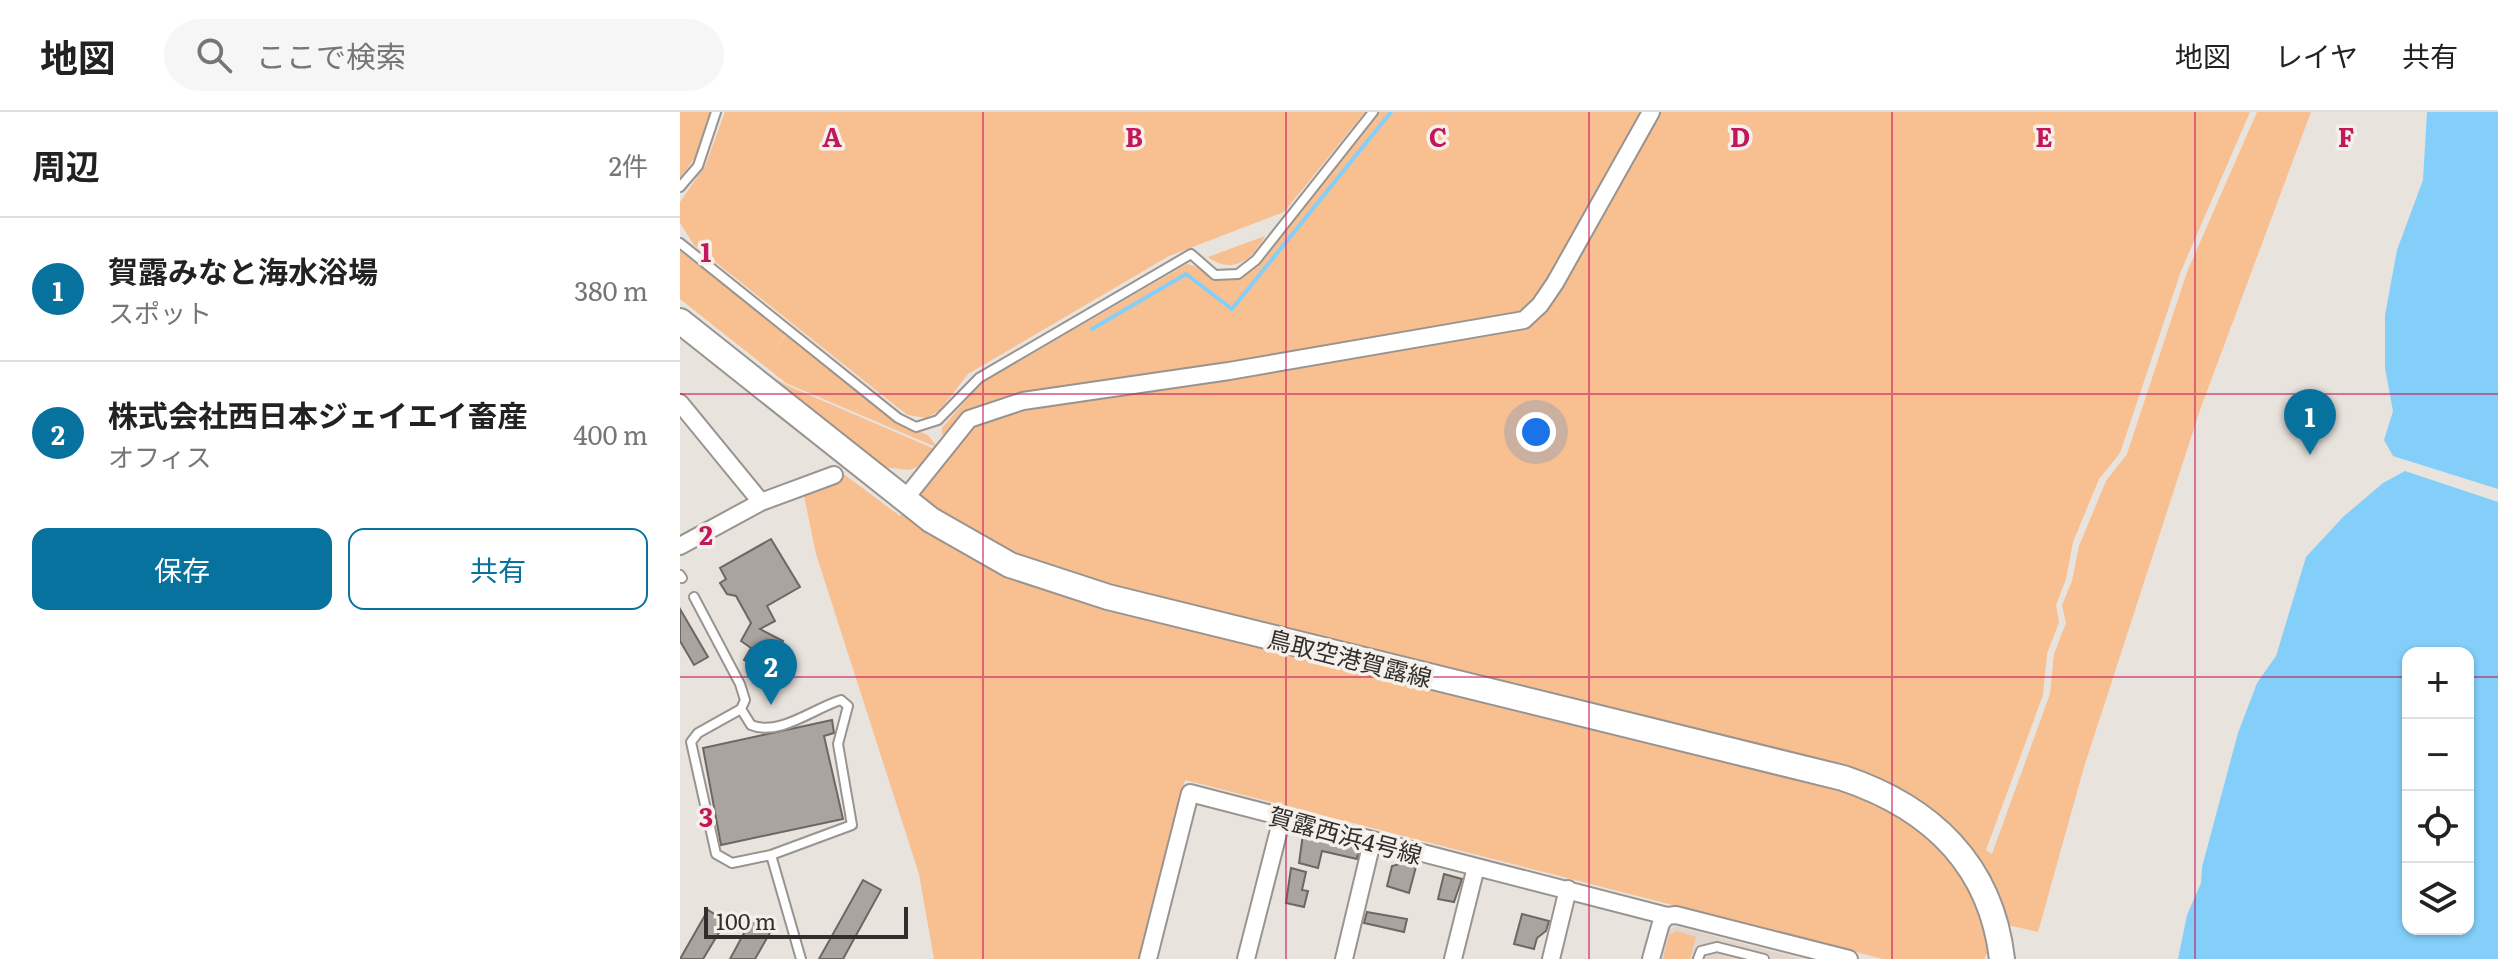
<!DOCTYPE html>
<html lang="ja">
<meta charset="utf-8">
<style>
body{margin:0;font-family:Literata,"Noto Sans JP",serif;background:#f6f6f6;color:#222}
.controls{position:absolute;right:24px;bottom:24px;display:grid;overflow:hidden;border-radius:16px;box-shadow:0 2px 6px #0004}
.controls button{width:72px;height:72px;display:grid;place-items:center;padding:0;border:0;border-bottom:2px solid #e0e0e0;background:#fff;color:#222;font:40px sans-serif}
.scale{position:absolute;left:24px;bottom:20px;width:204px;box-sizing:border-box;padding-left:8px;border:4px solid #312f2d;border-top:0;font-size:22px;line-height:28px;white-space:nowrap;color:#312f2d;-webkit-text-stroke:6px #f6f0eb;paint-order:stroke}
.you{position:absolute;left:856px;top:320px;width:28px;height:28px;margin:-20px;border:6px solid #fff;border-radius:50%;background:#1a73e8;box-shadow:0 0 0 12px #1a73e833}
.badge{display:grid;place-items:center;width:52px;height:52px;border-radius:50%;background:#08729e;color:#fff;font-size:26px;font-weight:700}
.pin{position:absolute;translate:-50% -66px;filter:drop-shadow(0 2px 4px #0008)}
.pin::after{content:'';position:absolute;top:42px;width:28px;height:24px;background:inherit;clip-path:polygon(0 0,100% 0,50% 100%)}
.list{margin:0;padding:0;list-style:none}
h2{display:flex;justify-content:space-between;align-items:center;height:104px;margin:0;padding:0 32px;font-size:34px}
h2 small{font-size:26px;font-weight:400;color:#767676}
.list li{display:grid;grid-template-columns:52px 1fr auto;gap:24px;align-items:center;box-sizing:border-box;height:144px;padding:0 32px;border-top:2px solid #e0e0e0}
.list b{display:block;font-size:30px;white-space:nowrap}
.list p{margin:0;font-size:26px;white-space:nowrap;color:#767676}
.list em{font-size:26px;font-style:normal;color:#767676}
.actions{display:flex;gap:16px;padding:24px 32px}
.actions a{flex:1;padding:18px 0;border:2px solid #08729e;border-radius:16px;text-align:center;font-size:28px;color:#08729e}
.actions .main{background:#08729e;color:#fff}
.icon{flex:none;width:44px;height:44px;fill:none;stroke:currentColor;stroke-width:2;stroke-linecap:round;stroke-linejoin:round}
.map{position:relative;flex:none;width:1818px;height:847px;overflow:hidden}
header{display:flex;align-items:center;gap:48px;box-sizing:border-box;height:112px;padding:0 40px;background:#fff;border-bottom:2px solid #e0e0e0}
header strong{font-size:38px}
nav{display:flex;gap:44px;margin-inline-start:auto;font-size:28px}
.search{width:560px;height:72px;background:#f6f6f6;display:flex;align-items:center;gap:20px;box-sizing:border-box;padding:0 28px;border-radius:44px;color:#767676;font-size:30px}
main{display:flex}
aside{flex:1;background:#fff}
.map>svg:first-child{display:block}
.built{fill:#e2d5cc}
.green{fill:#f8bf90}
.water{fill:#83cffa;fill-rule:evenodd}
.lines{fill:none;stroke-linecap:round;stroke-linejoin:round}
.stream{stroke:#83cffa;stroke-width:4}
.building{fill:#aaa4a0;stroke:#6d6763;stroke-width:2}
.service-casing{stroke:#99948f;stroke-width:12}
.minor-casing{stroke:#99948f;stroke-width:20}
.secondary-casing{stroke:#99948f;stroke-width:28}
.service{stroke:#fff;stroke-width:8}
.minor{stroke:#fff;stroke-width:16}
.secondary{stroke:#fff;stroke-width:24}
.grid{fill:none;stroke:#c2185b;stroke-width:2;stroke-opacity:0.55}
.labels{text-anchor:middle;dominant-baseline:central;stroke-width:7;stroke-linejoin:round;paint-order:stroke}
.street-label{font-size:24px;fill:#312f2d;stroke:#f6f0eb}
.grid-label{font-size:26px;text-anchor:middle;font-weight:bold;fill:#c2185b;stroke:#f6f0eb;stroke-width:7;stroke-linejoin:round;paint-order:stroke}
</style>
<header>
<strong>地図</strong>
<div class="search"><svg class="icon" aria-label="search" viewBox="0 0 24 24"><circle cx="10" cy="10" r="6"/><path d="M15 15l6 6"/></svg>ここで検索</div>
<nav><a>地図</a><a>レイヤ</a><a>共有</a></nav>
</header>
<main>
<aside>
<h2>周辺<small>2件</small></h2>
<ul class="list">
<li><span class="badge">1</span><div><b>賀露みなと海水浴場</b><p>スポット</p></div><em>380 m</em></li>
<li><span class="badge">2</span><div><b>株式会社西日本ジェイエイ畜産</b><p>オフィス</p></div><em>400 m</em></li>
</ul>
<div class="actions"><a class="main">保存</a><a>共有</a></div>
</aside>
<div class="map">
<svg width="1818" height="847" viewBox="0 0 1818 847">
<rect width="100%" height="100%" fill="#e9e3de"/>
<!-- built -->
<path class="built" d="M995,814l127,33h-142l7,-28z"/>
<!-- green -->
<path class="green" d="M0,0h32l-16,44 -16,23z
M45,0h640l-81,100 -115,44 -201,118 -28,36 -14,8 -18,-3 -11,-8 -203,-162 -14,-22v-21l25,-36z
M699,0h268l-111,187 -14,14 -20,8 -478,75 -82,39v-7l38,-44 207,-120c23,5 31,22 56,14z
M977,0h593l-69,159 -61,182 -21,26 -26,63 -7,37 -10,26 3,17 -12,32 -4,41 -57,155 6,4 58,-160 4,-40 12,-31 -4,-18 10,-24 7,-35 27,-65 21,-27 60,-182 70,-160h54l-111,298 -116,357 -46,165 -35,-8 -19,35h-101l-698,-179 -45,179h-206l-15,-85 -103,-320 -13,-63 42,-16 55,41 70,-91 32,-13 523,-89z
M585,124c-12,24 -33,39 -57,21z
M0,139l107,81 -17,25 17,-24 123,95 18,7 10,13 -152,-65 -106,-84z
M83,259l23,14 151,65 -15,15 -12,5 -27,-3 -122,-93z
M996,819l20,6 -6,22h-27l6,-24z"/>
<!-- water -->
<path class="water" d="M1747,0h71v377l-105,-33 -9,-16 9,-29 -8,-43v-53l12,-65 26,-70z
M1725,359l93,31v457h-320l9,-44 14,-32 1,-16 36,-134 19,-50 19,-27 30,-99 37,-40 40,-34zM1788,541v276h-60v-276z"/>
<g class="lines">
<!-- stream -->
<path class="stream" d="M412,217l94,-55 46,35 159,-197"/>
</g>
<!-- building -->
<path class="building" d="M91,427l29,48 -33,19 8,15 -15,8 23,12 -17,32 -22,-13 7,-12 -10,-7 10,-18 -15,-27 -9,-2 -7,-11 6,-4 -6,-11z
M0,497l28,48 -14,8 -14,-24z
M152,608l2,13 -10,3 19,83 -122,26 -18,-97z
M623,722l56,14 -2,11 -35,-8 -4,17 -19,-5z
M722,747l15,4 -8,30 -22,-7 5,-20 8,-2z
M611,756l15,4 -4,18 6,1 -4,16 -18,-4z
M764,762l18,5 -8,23 -16,-3z
M183,768l18,10 -38,69h-24z
M28,798l18,11 -23,38h-23z
M687,800l40,7 -3,13 -40,-9z
M842,802l27,7 -3,10 -9,7 -3,11 -20,-5z
M71,808l20,11 -16,28h-25z"/>
<g class="lines">
<!-- service casing -->
<g class="service-casing">
<path id="service" d="M0,75l18,-21 18,-54
M0,131l218,175 18,9 22,-7 41,-42 212,-124 24,21 23,-1 18,-14 117,-148
M0,463l2,3
M14,485l46,87 5,16 -4,9 -43,24 -7,9 25,112 16,9 39,-8 30,104
M61,597l10,16c28,12 63,-17 90,-25l7,6 -10,38 14,81 -81,30
M1018,847l3,-8 16,-4 47,12"/>
</g>
<!-- minor casing -->
<g class="minor-casing">
<path id="minor" d="M0,291l81,99
M224,388l65,-81 54,-18 206,-30 295,-51 16,-15 15,-22 96,-171
M0,434l81,-44 73,-27
M468,847l42,-166 477,123
M566,847l36,-141
M664,847l28,-117
M773,847l23,-92
M871,847l17,-70
M971,847l10,-36 6,-7 9,-1 173,44"/>
</g>
<!-- secondary casing -->
<g class="secondary-casing">
<path id="secondary" d="M0,209l251,199 79,45 98,32 735,181c87,29 148,86 159,181"/>
</g>
<!-- service -->
<use href="#service" class="service"/>
<!-- minor -->
<use href="#minor" class="minor"/>
<!-- secondary -->
<use href="#secondary" class="secondary"/>
</g>
<!-- grid -->
<path class="grid" d="M303,0v847M606,0v847M909,0v847M1212,0v847M1515,0v847M0,282h1818M0,565h1728M1788,565h30"/>
<g class="labels">
<!-- street labels -->
<g class="street-label">
<text transform="translate(670 545) rotate(14)">鳥取空港賀露線</text>
<text transform="translate(666 722) rotate(15)">賀露西浜4号線</text>
</g>
</g>
<g class="grid-label">
<text x="152" y="35">A</text>
<text x="454" y="35">B</text>
<text x="758" y="35">C</text>
<text x="1060" y="35">D</text>
<text x="1364" y="35">E</text>
<text x="1666" y="35">F</text>
<text x="26" y="150">1</text>
<text x="26" y="433">2</text>
<text x="26" y="715">3</text>
</g>
</svg>
<div class="controls">
<button>+</button>
<button>−</button>
<button><svg class="icon" aria-label="locate" viewBox="0 0 24 24"><circle cx="12" cy="12" r="6"/><path d="M12 2v4M12 18v4M2 12h4M18 12h4"/></svg></button>
<button><svg class="icon" aria-label="layers" viewBox="0 0 24 24"><path d="M12 4l9 5-9 5-9-5zM3 14l9 5 9-5"/></svg></button>
</div>
<div class="scale">100 m</div>
<div class="you"></div>
<div class="pin badge" style="left:1630px;top:343px">1</div>
<div class="pin badge" style="left:91px;top:593px">2</div>
</div>
</main>
